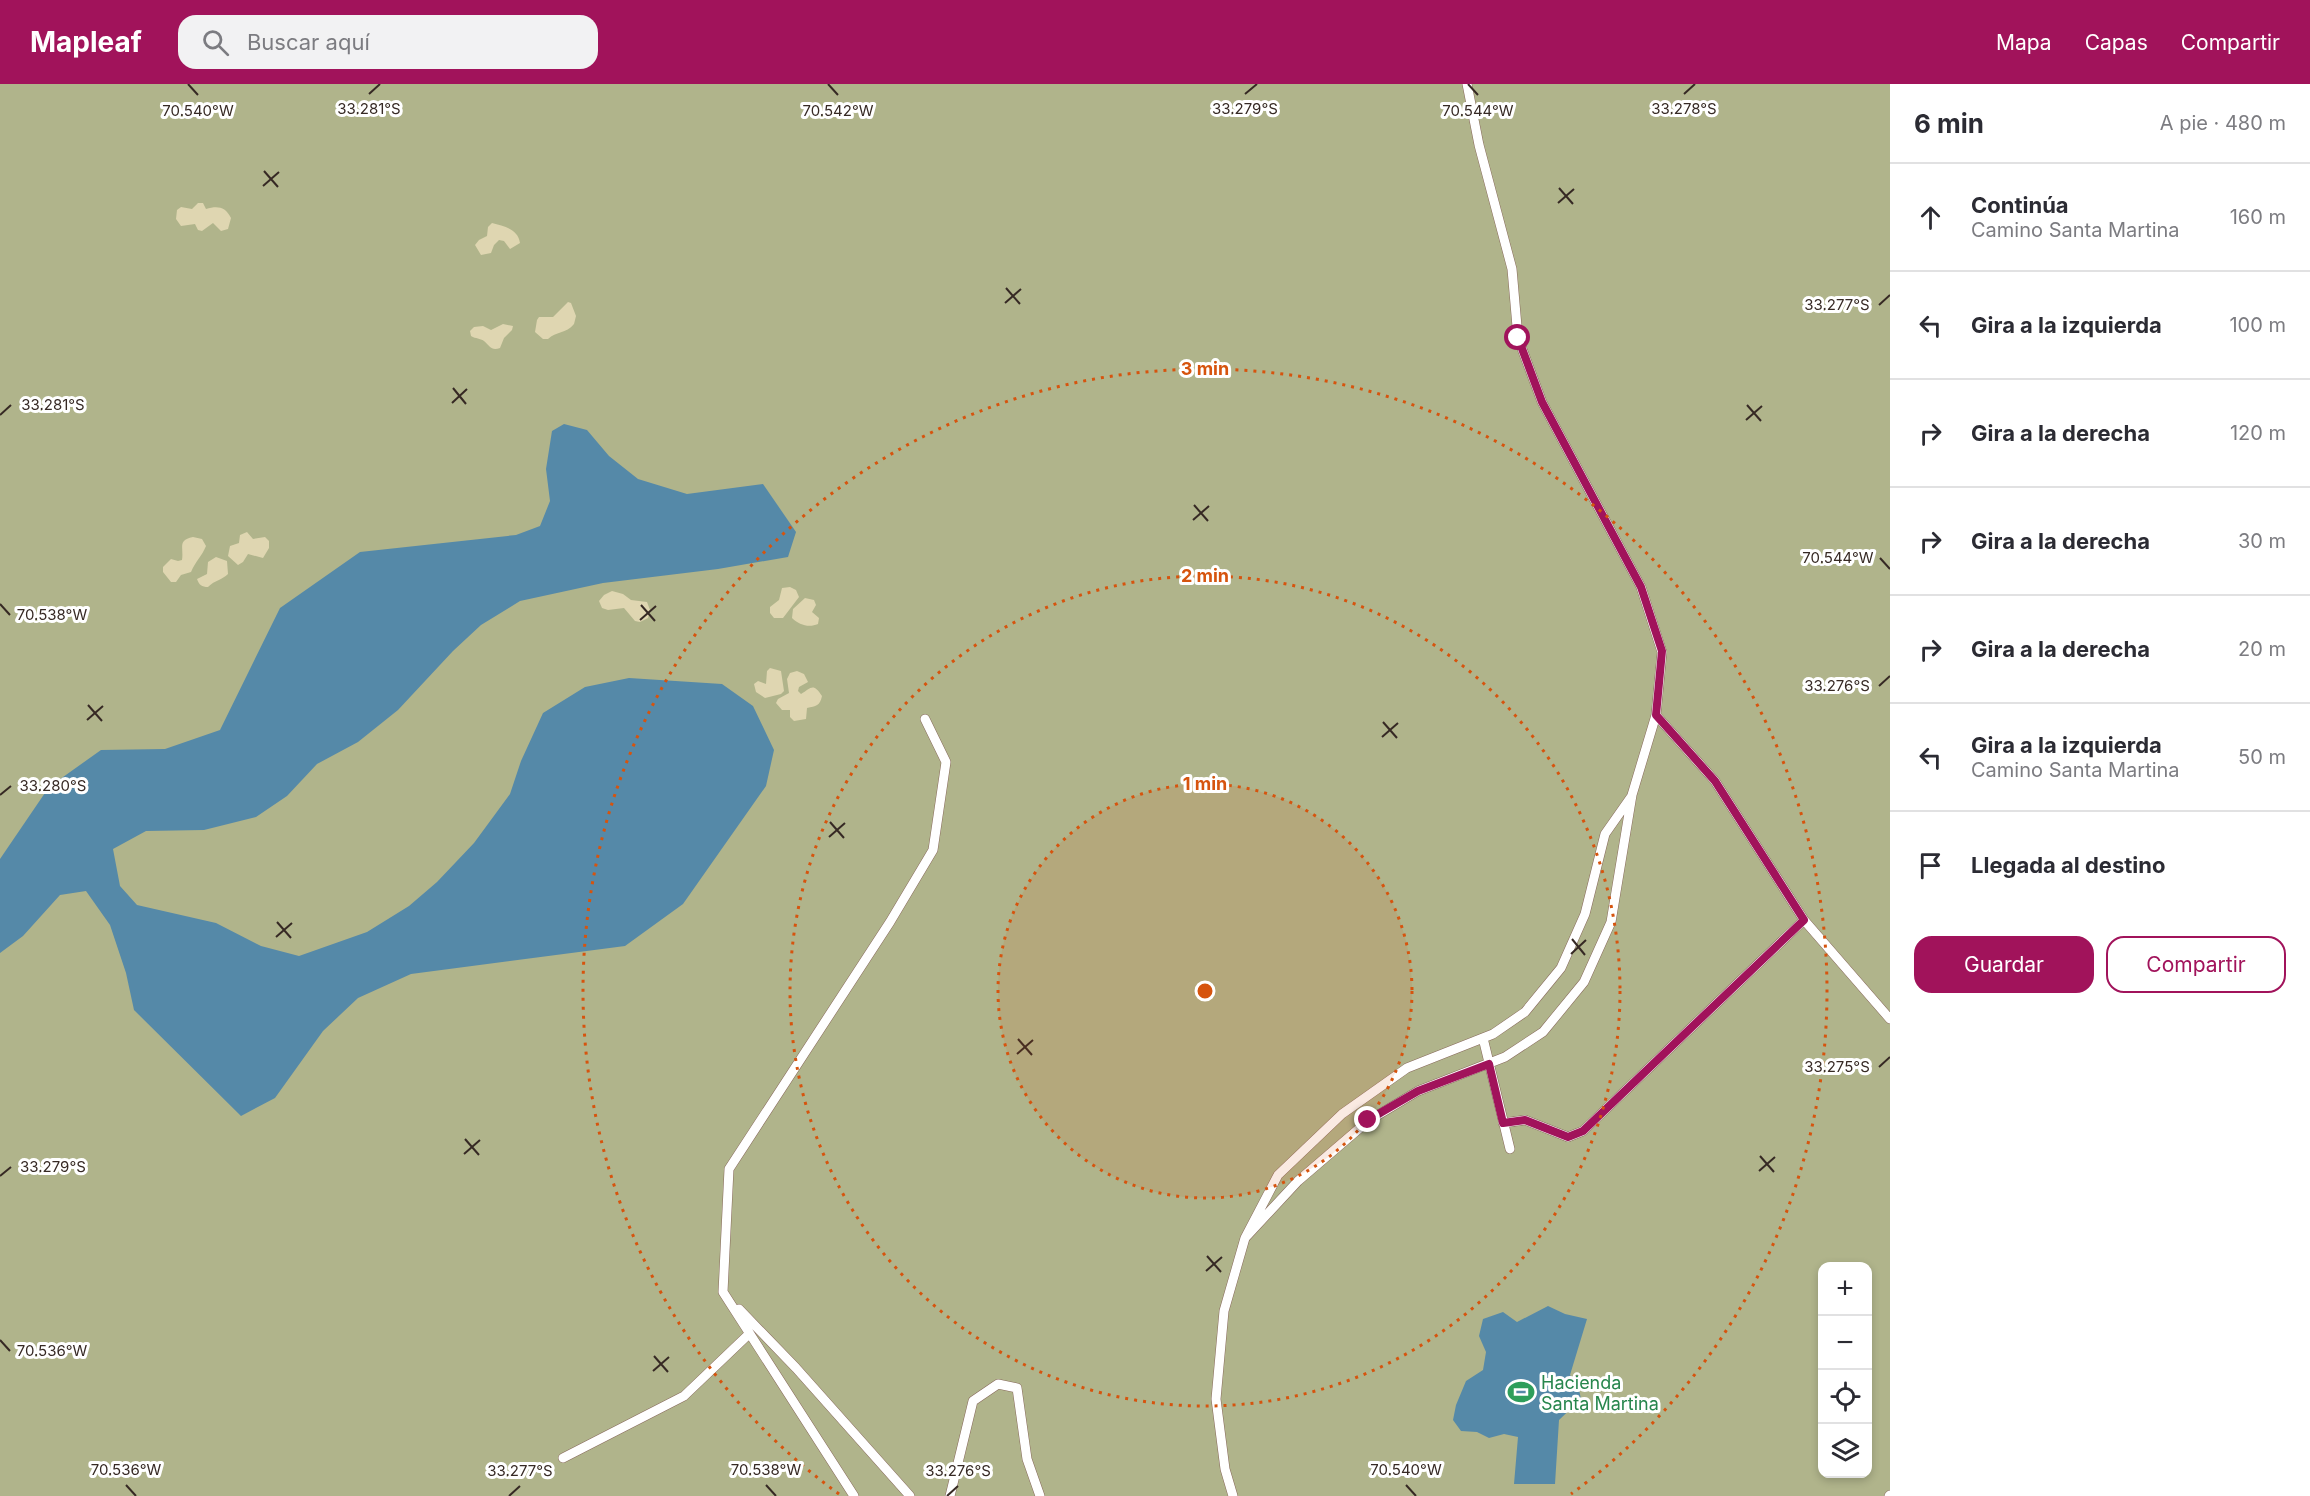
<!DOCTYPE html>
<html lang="es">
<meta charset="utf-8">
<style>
body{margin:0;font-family:Inter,sans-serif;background:#f2f2f3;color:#2b2b33}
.controls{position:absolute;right:18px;bottom:18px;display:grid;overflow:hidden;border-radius:12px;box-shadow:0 3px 9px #0003}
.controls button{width:54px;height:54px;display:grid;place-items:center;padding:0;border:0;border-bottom:2px solid #e1e1e2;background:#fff;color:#2b2b33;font:30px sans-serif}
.stop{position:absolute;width:18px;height:18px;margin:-14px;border:4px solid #a1135b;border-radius:50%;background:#fff}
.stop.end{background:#a1135b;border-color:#fff;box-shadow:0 2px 6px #0008}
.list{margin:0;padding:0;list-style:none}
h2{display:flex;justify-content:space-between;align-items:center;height:78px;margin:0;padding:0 24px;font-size:26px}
h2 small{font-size:20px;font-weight:400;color:#7c7c81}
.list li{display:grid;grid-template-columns:39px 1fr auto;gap:18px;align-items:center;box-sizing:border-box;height:108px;padding:0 24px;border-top:2px solid #e1e1e2}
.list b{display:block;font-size:22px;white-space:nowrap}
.list p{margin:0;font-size:20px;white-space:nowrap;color:#7c7c81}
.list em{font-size:20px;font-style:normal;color:#7c7c81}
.actions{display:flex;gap:12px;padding:18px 24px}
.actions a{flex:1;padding:14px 0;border:2px solid #a1135b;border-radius:18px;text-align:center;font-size:21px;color:#a1135b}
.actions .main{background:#a1135b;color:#fff}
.icon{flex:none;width:33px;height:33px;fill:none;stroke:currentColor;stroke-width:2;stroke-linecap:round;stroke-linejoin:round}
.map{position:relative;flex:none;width:1890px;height:1412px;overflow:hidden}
header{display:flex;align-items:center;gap:36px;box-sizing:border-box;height:84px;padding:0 30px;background:#a1135b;color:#fff}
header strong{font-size:28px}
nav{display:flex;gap:33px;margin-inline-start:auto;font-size:21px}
.search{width:420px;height:54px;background:#f2f2f3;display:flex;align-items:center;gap:15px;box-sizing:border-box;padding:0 21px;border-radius:18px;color:#7c7c81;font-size:22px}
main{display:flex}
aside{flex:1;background:#fff}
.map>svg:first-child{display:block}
.green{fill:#b0b48b;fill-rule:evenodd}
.sand{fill:#dfd6b1}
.water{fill:#5589a8}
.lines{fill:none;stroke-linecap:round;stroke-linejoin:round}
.service-casing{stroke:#87695b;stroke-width:10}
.service{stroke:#fff;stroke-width:9}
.route{stroke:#a1135b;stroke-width:8}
.ticks{fill:none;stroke:#362924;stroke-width:2}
.ring{fill:none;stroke:#d6540e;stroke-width:3;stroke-dasharray:3 6}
.labels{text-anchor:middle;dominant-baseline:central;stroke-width:6;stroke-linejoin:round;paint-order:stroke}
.leisure-label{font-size:18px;fill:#27864d;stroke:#fff;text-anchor:start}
.ticks-label{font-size:15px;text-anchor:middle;fill:#362924;stroke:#fff;stroke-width:6;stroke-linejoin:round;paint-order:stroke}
.centre{fill:#d6540e;stroke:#fff;stroke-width:3}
.ring-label{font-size:18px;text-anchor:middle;font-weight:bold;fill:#d6540e;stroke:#fff;stroke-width:6;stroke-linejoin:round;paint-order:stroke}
</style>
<header>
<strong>Mapleaf</strong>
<div class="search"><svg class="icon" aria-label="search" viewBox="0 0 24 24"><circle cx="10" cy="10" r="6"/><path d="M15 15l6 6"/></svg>Buscar aquí</div>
<nav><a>Mapa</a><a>Capas</a><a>Compartir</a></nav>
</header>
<main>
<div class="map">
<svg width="1890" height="1412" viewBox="0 0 1890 1412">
<rect width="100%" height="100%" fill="#f9d7c7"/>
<!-- green -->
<path class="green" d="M0,0h1890v1412h-1890zM1822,1182h46v208h-46z"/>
<!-- sand -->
<path class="sand" d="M198,119h5l3,6c11,-3 19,-3 25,9l-3,11 -7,2 -8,-8 -11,8 -4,-1 -3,-6 -14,2 -5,-7 1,-9 4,-3 11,2z
M492,139c12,3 26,6 28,20l-10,6 -6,-8 -5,-1 -5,5 -3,8 -10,2 -6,-10 4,-5 8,-4 1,-9z
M568,218l3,1 5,13 -2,8c-8,10 -18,7 -26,15h-5l-8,-7 2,-12 2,-3h14z
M503,240l10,2 -1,4 -8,8 -4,10c-9,3 -10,-2 -16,-7 -4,-3 -8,-2 -13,-5l-1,-5 4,-4 9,-1 8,4z
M247,448l6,7 12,-2 4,4v7l-6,10 -15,-4 -5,8 -5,3 -10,-9 2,-10 9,-3 1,-8z
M193,453l9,2 4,7c-4,10 -11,16 -15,26l-10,3 -5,7h-5l-8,-10v-5l8,-8 7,2 4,-1c2,-12 -5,-20 11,-23z
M216,473l11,4 1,13c-6,6 -13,6 -20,13 -6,0 -9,-2 -11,-8l10,-5 1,-12z
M790,503l6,3 3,7 -16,21h-9l-4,-5v-6l9,-7 3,-12z
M612,507l11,3 8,6 16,2 3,8 -2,8 -8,4 -5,-1 -11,-13 -16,2 -6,-2 -3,-7 5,-6z
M805,514l9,2 2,5 -4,7 7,6 -1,6c-9,4 -19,1 -26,-6l1,-9z
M770,584l11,3 3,20 -3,3 -16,4 -9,-6 -2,-8 4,-3 8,3 1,-13z
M797,587l7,3 4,8 -9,5 -1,4 3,3c10,-6 12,-12 21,2 -2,10 -6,10 -15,12l-1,11 -12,2 -4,-4v-7h-8l-6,-7 2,-4 11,-6 -2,-14 3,-6z"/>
<!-- water -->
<path class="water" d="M564,340l23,6 22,26 29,23 49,15 76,-10 33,48 -8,25 -70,12 -115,14 -83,18 -39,24 -28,26 -55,59 -40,32 -41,22 -30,32 -31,21 -52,13 -58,1 -33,18 7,37 17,19 79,18 45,23 38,10 68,-24 42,-26 28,-24 37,-39 36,-49 11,-33 22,-48 42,-26 44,-9 93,6 31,22 21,44 -8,36 -83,118 -58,42 -214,28 -53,24 -35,33 -48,67 -34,18 -107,-106 -8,-37 -16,-48 -24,-34 -26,4 -37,41 -23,17v-94l49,-72 52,-37 64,-1 55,-19 60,-122 80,-56 156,-17 24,-9 10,-25 -4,-32 6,-38z
M1548,1222l17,8 22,5 -17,56 8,10 3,14 -22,21 -4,64h-41l4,-47 -14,-3 -15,4 -12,-6 -16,-1 -8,-11 3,-15 10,-24 17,-11 3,-18 -7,-16 4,-17 20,-7 14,10z"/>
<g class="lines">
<!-- service casing -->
<g class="service-casing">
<path id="service" d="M1656,631l59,66 89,139 86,99
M1483,954l27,111
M1503,1039l22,-3 43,17 15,-6 221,-211
M1245,1154l53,-57 70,-60 50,-30 87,-34 38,-25 41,-50 27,-60 21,-127 24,-80 6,-63 -21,-65 -99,-185 -24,-64 -6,-69 -33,-124 -12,-61
M739,1225l57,59 114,128
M563,1374l121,-62 65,-62
M854,1412l-131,-204 6,-123 161,-247 43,-72 13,-88 -21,-43
M950,1412l23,-95 25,-17 19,4 10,71 13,37
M1233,1412l-8,-27 -9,-70 8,-88 21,-73 33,-63 64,-61 65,-46 86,-34 32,-22 36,-44 24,-54 20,-80 26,-37
M1889,1412l1,-1"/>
</g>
<!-- service -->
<use href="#service" class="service"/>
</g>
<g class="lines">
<!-- route -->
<path class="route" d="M1368,1036l50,-29 71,-27 14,59 22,-3 43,17 15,-6 221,-211 -89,-139 -59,-66 6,-64 -21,-64 -99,-185 -24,-64"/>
</g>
<!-- ticks -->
<path class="ticks" d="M188,0l10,11M828,0l10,11M1468,0l10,11M369,10l11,-10M1245,10l12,-10M1684,10l11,-10M264,87l14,16M263,102l16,-14M1559,104l14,16M1558,119l16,-14M1006,204l14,16M1005,219l16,-14M1879,221l11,-10M453,304l13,16M452,319l15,-14M1747,321l14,16M0,331l11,-10M1746,336l16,-14M1194,421l14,16M1193,436l16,-14M1880,474l10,11M0,520l10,11M641,521l14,16M640,536l16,-14M1879,602l11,-10M88,621l14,16M87,636l16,-14M1383,638l14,16M1382,653l16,-14M0,711l11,-9M830,738l14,16M829,753l16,-14M277,838l14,16M276,853l16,-14M1572,855l13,16M1571,870l15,-14M1018,955l14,16M1017,970l16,-14M1879,983l11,-10M465,1055l14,16M464,1070l16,-14M1760,1072l14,16M1759,1087l16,-14M0,1092l11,-9M1207,1172l14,16M1206,1187l16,-14M0,1256l10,11M654,1272l14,16M653,1287l16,-14M126,1401l10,11M766,1401l10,11M1406,1401l10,11M509,1412l11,-10M947,1412l11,-10"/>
<!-- distance rings -->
<circle cx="1205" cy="907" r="207" fill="#d6540e" fill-opacity=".12"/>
<g class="ring">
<circle cx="1205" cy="907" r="207"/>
<circle cx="1205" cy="907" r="415"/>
<path d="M839 1410A622 622 0 1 1 1571 1410"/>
</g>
<!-- icons -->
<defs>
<g id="stadium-bare" transform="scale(2.07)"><path d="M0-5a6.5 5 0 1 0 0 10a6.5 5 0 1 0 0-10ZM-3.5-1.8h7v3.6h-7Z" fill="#2e9e5b" stroke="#fff" stroke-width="2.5" paint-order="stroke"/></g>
</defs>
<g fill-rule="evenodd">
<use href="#stadium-bare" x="1521" y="1308"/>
</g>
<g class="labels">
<!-- leisure labels -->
<g class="leisure-label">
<text x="1541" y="1298">Hacienda<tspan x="1541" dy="21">Santa Martina</tspan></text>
</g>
</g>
<g class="ticks-label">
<text x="369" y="30">33.281°S</text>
<text x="1245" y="30">33.279°S</text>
<text x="1684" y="30">33.278°S</text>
<text x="198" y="32">70.540°W</text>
<text x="838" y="32">70.542°W</text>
<text x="1478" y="32">70.544°W</text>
<text x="1837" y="226">33.277°S</text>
<text x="53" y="326">33.281°S</text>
<text x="1838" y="479">70.544°W</text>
<text x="52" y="536">70.538°W</text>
<text x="1837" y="607">33.276°S</text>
<text x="53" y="707">33.280°S</text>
<text x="1837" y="988">33.275°S</text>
<text x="53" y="1088">33.279°S</text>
<text x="52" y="1272">70.536°W</text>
<text x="126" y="1391">70.536°W</text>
<text x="766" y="1391">70.538°W</text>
<text x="1406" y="1391">70.540°W</text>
<text x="520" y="1392">33.277°S</text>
<text x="958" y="1392">33.276°S</text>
</g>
<circle cx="1205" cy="907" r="9" class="centre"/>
<g class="ring-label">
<text x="1205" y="291">3 min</text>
<text x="1205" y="498">2 min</text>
<text x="1205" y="706">1 min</text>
</g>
</svg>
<div class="controls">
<button>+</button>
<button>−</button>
<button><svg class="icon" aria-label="locate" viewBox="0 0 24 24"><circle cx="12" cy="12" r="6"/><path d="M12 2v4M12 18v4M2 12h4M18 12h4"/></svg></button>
<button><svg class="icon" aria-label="layers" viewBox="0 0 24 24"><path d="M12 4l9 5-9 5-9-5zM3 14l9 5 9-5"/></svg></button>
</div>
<div class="stop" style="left:1518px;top:254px"></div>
<div class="stop end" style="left:1368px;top:1036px"></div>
</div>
<aside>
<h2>6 min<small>A pie · 480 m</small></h2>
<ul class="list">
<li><svg class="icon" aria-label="ahead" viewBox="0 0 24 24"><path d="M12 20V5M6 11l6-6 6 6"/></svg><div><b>Continúa</b><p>Camino Santa Martina</p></div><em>160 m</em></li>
<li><svg class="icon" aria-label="left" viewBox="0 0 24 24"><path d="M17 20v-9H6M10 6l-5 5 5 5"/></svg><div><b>Gira a la izquierda</b></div><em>100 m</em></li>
<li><svg class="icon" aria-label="right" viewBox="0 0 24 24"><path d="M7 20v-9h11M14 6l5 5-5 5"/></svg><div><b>Gira a la derecha</b></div><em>120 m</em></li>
<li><svg class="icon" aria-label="right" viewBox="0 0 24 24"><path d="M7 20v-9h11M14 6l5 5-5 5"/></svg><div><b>Gira a la derecha</b></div><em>30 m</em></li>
<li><svg class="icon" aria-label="right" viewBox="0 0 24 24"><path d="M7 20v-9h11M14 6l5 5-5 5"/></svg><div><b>Gira a la derecha</b></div><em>20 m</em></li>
<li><svg class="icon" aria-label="left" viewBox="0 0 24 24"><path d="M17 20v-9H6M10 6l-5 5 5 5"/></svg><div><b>Gira a la izquierda</b><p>Camino Santa Martina</p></div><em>50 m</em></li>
<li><svg class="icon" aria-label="arrive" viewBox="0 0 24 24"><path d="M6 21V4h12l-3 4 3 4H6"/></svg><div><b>Llegada al destino</b></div></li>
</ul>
<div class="actions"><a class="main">Guardar</a><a>Compartir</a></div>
</aside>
</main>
